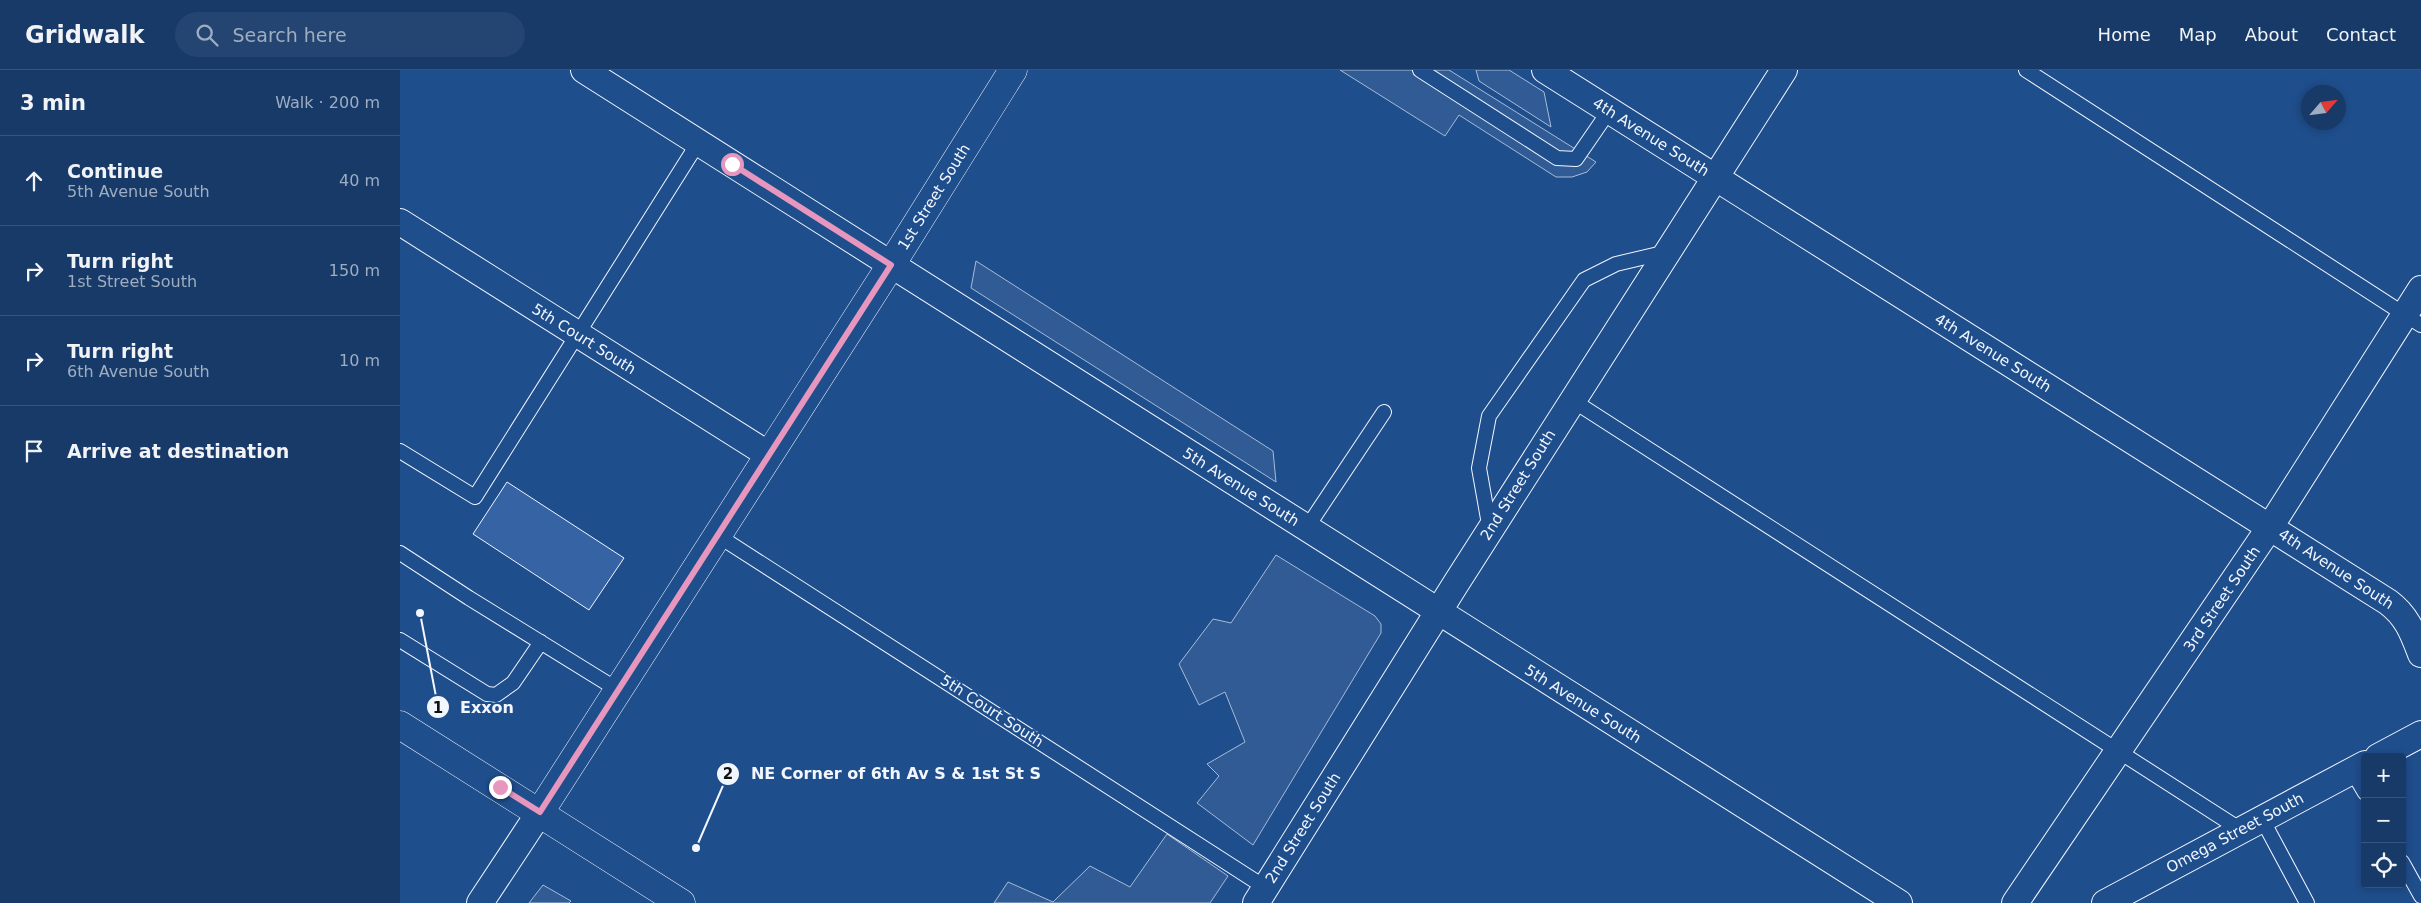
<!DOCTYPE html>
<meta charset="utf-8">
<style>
body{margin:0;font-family:"DejaVu Sans",sans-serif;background:#244571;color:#f1f3f6}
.controls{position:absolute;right:15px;bottom:15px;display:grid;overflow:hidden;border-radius:5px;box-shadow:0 2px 8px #0003}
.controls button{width:45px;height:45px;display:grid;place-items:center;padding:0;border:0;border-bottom:1px solid #36547d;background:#173a69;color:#f1f3f6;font:25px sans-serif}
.compass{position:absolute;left:1901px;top:15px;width:45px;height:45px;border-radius:50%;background:#173a69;box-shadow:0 2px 8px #0003;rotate:62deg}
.stop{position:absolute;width:15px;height:15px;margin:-11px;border:4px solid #e797bd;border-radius:50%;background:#fff}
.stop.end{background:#e797bd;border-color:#fff;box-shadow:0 1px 5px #0008}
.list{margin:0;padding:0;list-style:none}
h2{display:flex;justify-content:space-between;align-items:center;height:65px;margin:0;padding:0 20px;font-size:21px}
h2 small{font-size:16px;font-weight:400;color:#9eadc0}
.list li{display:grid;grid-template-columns:32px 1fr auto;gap:15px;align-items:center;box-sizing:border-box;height:90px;padding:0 20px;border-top:1px solid #36547d}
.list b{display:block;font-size:19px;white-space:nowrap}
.list p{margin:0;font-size:16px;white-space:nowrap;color:#9eadc0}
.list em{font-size:16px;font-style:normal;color:#9eadc0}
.icon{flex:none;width:28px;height:28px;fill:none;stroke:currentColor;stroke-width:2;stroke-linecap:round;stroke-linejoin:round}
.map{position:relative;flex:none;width:2021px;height:833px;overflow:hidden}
header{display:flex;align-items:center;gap:30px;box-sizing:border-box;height:70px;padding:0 25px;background:#173a69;border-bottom:1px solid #36547d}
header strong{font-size:24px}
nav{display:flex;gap:28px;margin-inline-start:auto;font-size:18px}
.search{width:350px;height:45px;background:#244571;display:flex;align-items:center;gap:12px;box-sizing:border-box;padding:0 18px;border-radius:28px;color:#9eadc0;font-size:19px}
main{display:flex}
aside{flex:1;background:#173a69}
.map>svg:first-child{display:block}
.built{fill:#305b95;stroke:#a8bbd7}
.building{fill:#3563a3;stroke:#f2f6ff}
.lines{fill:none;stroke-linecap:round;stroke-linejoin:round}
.service-casing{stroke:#f2f6ff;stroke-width:16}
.minor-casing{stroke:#f2f6ff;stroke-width:28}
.tertiary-casing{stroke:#f2f6ff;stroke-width:29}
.secondary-casing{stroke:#f2f6ff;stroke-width:29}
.service{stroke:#1f4e8c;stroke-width:14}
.minor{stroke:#1f4e8c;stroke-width:26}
.tertiary{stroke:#1f4e8c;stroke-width:28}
.secondary{stroke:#1f4e8c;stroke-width:28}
.route{stroke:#e797bd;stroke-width:6}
.labels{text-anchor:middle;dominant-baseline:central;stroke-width:4;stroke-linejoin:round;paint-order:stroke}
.street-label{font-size:15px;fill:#f2f6ff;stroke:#1f4e8c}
.leader{fill:none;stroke:#f2f6ff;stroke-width:2}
.callout-dot{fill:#f2f6ff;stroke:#1f4e8c;stroke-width:2}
.mark-label{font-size:15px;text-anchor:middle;font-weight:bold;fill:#111}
.callout-label{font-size:16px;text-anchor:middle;font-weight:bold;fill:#f2f6ff;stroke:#1f4e8c;stroke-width:4;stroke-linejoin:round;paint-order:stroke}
</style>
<header>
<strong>Gridwalk</strong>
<div class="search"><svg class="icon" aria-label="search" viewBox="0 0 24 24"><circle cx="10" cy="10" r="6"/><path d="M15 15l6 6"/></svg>Search here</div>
<nav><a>Home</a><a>Map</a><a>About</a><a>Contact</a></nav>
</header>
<main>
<aside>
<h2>3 min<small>Walk · 200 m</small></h2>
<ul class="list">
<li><svg class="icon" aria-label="ahead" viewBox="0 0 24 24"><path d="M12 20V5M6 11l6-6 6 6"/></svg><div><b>Continue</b><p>5th Avenue South</p></div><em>40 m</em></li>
<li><svg class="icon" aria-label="right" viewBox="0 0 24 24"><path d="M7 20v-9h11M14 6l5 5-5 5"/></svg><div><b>Turn right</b><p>1st Street South</p></div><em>150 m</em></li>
<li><svg class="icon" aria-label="right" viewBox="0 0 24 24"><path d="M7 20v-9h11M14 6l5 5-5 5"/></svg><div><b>Turn right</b><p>6th Avenue South</p></div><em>10 m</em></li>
<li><svg class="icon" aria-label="arrive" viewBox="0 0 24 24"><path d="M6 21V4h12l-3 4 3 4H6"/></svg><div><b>Arrive at destination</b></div></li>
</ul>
</aside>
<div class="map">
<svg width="2021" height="833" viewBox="0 0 2021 833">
<rect width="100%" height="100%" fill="#1f4e8c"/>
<!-- built -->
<path class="built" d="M940,0h109l147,92 -9,10 -15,5h-16l-97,-62 -14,21z
M1076,0h33l35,22 7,35 -72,-46z
M576,191l297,190 3,31 -305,-194z
M876,485l99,61 6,8v9l-128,212 -56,-42 22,-27 -12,-12 38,-22 -20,-50 -26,13 -20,-41 34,-45 18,4z
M767,764l61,42 -18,27h-216l14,-21 45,20 37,-36 40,21z
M143,815l28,16 -2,2h-40z"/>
<!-- building -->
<path class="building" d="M107,412l117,76 -35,52 -116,-76z"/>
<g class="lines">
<!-- service casing -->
<g class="service-casing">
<path id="service" d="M1020,0l137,88 19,1 33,-48
M1626,0l395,255
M1172,330l669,430
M0,381l75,46 223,-354
M906,459l78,-117
M1090,460l-11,-62 10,-52 95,-136 32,-16 51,-12
M317,465l549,353
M0,483l69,45 149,92
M0,570l87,54 9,1 17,-12 28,-41
M1952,701l13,22
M1862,749l45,84
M2002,792l19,34"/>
</g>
<!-- minor casing -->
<g class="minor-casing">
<path id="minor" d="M184,0l1315,833
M1145,0l843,532c19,14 25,31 33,52
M0,152l369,233
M1978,687l43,-23
M80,833l60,-91
M856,833l199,-318 329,-515
M1615,833l255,-376 151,-238
M1705,833l260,-139"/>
</g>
<!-- tertiary casing -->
<g class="tertiary-casing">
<path id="tertiary" d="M140,742l351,-547 122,-195"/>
</g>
<!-- secondary casing -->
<g class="secondary-casing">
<path id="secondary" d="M0,655l281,178"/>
</g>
<!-- service -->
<use href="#service" class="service"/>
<!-- minor -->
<use href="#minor" class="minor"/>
<!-- tertiary -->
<use href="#tertiary" class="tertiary"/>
<!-- secondary -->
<use href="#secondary" class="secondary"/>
</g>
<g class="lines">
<!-- route -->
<path class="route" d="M100,717l40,25 351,-547 -159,-101"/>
</g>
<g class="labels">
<!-- street labels -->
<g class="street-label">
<text transform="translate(1251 67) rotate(32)">4th Avenue South</text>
<text transform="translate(534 127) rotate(-58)">1st Street South</text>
<text transform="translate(184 269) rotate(32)">5th Court South</text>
<text transform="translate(1593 283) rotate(32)">4th Avenue South</text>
<text transform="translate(1118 415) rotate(-58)">2nd Street South</text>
<text transform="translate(841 417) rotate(32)">5th Avenue South</text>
<text transform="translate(1936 499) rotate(33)">4th Avenue South</text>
<text transform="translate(1822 529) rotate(-56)">3rd Street South</text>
<text transform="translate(1183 634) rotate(32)">5th Avenue South</text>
<text transform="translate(592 641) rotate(33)">5th Court South</text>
<text transform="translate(903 758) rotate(-58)">2nd Street South</text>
<text transform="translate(1835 763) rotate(-28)">Omega Street South</text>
</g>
</g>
<!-- callouts -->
<path class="leader" d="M20 543L38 637M296 778L328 704"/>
<g class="callout-dot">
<circle cx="20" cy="543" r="5"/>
<circle cx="296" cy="778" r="5"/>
<circle cx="38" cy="637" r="12"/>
<circle cx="328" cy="704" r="12"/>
</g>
<g class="mark-label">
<text x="38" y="643">1</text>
<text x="328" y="709">2</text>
</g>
<g class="callout-label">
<text x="87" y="643">Exxon</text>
<text x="496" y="709">NE Corner of 6th Av S &amp; 1st St S</text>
</g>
</svg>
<div class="controls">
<button>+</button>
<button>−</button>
<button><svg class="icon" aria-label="locate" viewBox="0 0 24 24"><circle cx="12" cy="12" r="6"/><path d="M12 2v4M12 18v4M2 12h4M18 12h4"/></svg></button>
</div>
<svg class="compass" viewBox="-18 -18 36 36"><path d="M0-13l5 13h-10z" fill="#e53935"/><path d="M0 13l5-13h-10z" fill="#9eadc0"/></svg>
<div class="stop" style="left:332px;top:94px"></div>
<div class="stop end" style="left:100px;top:717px"></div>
</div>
</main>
